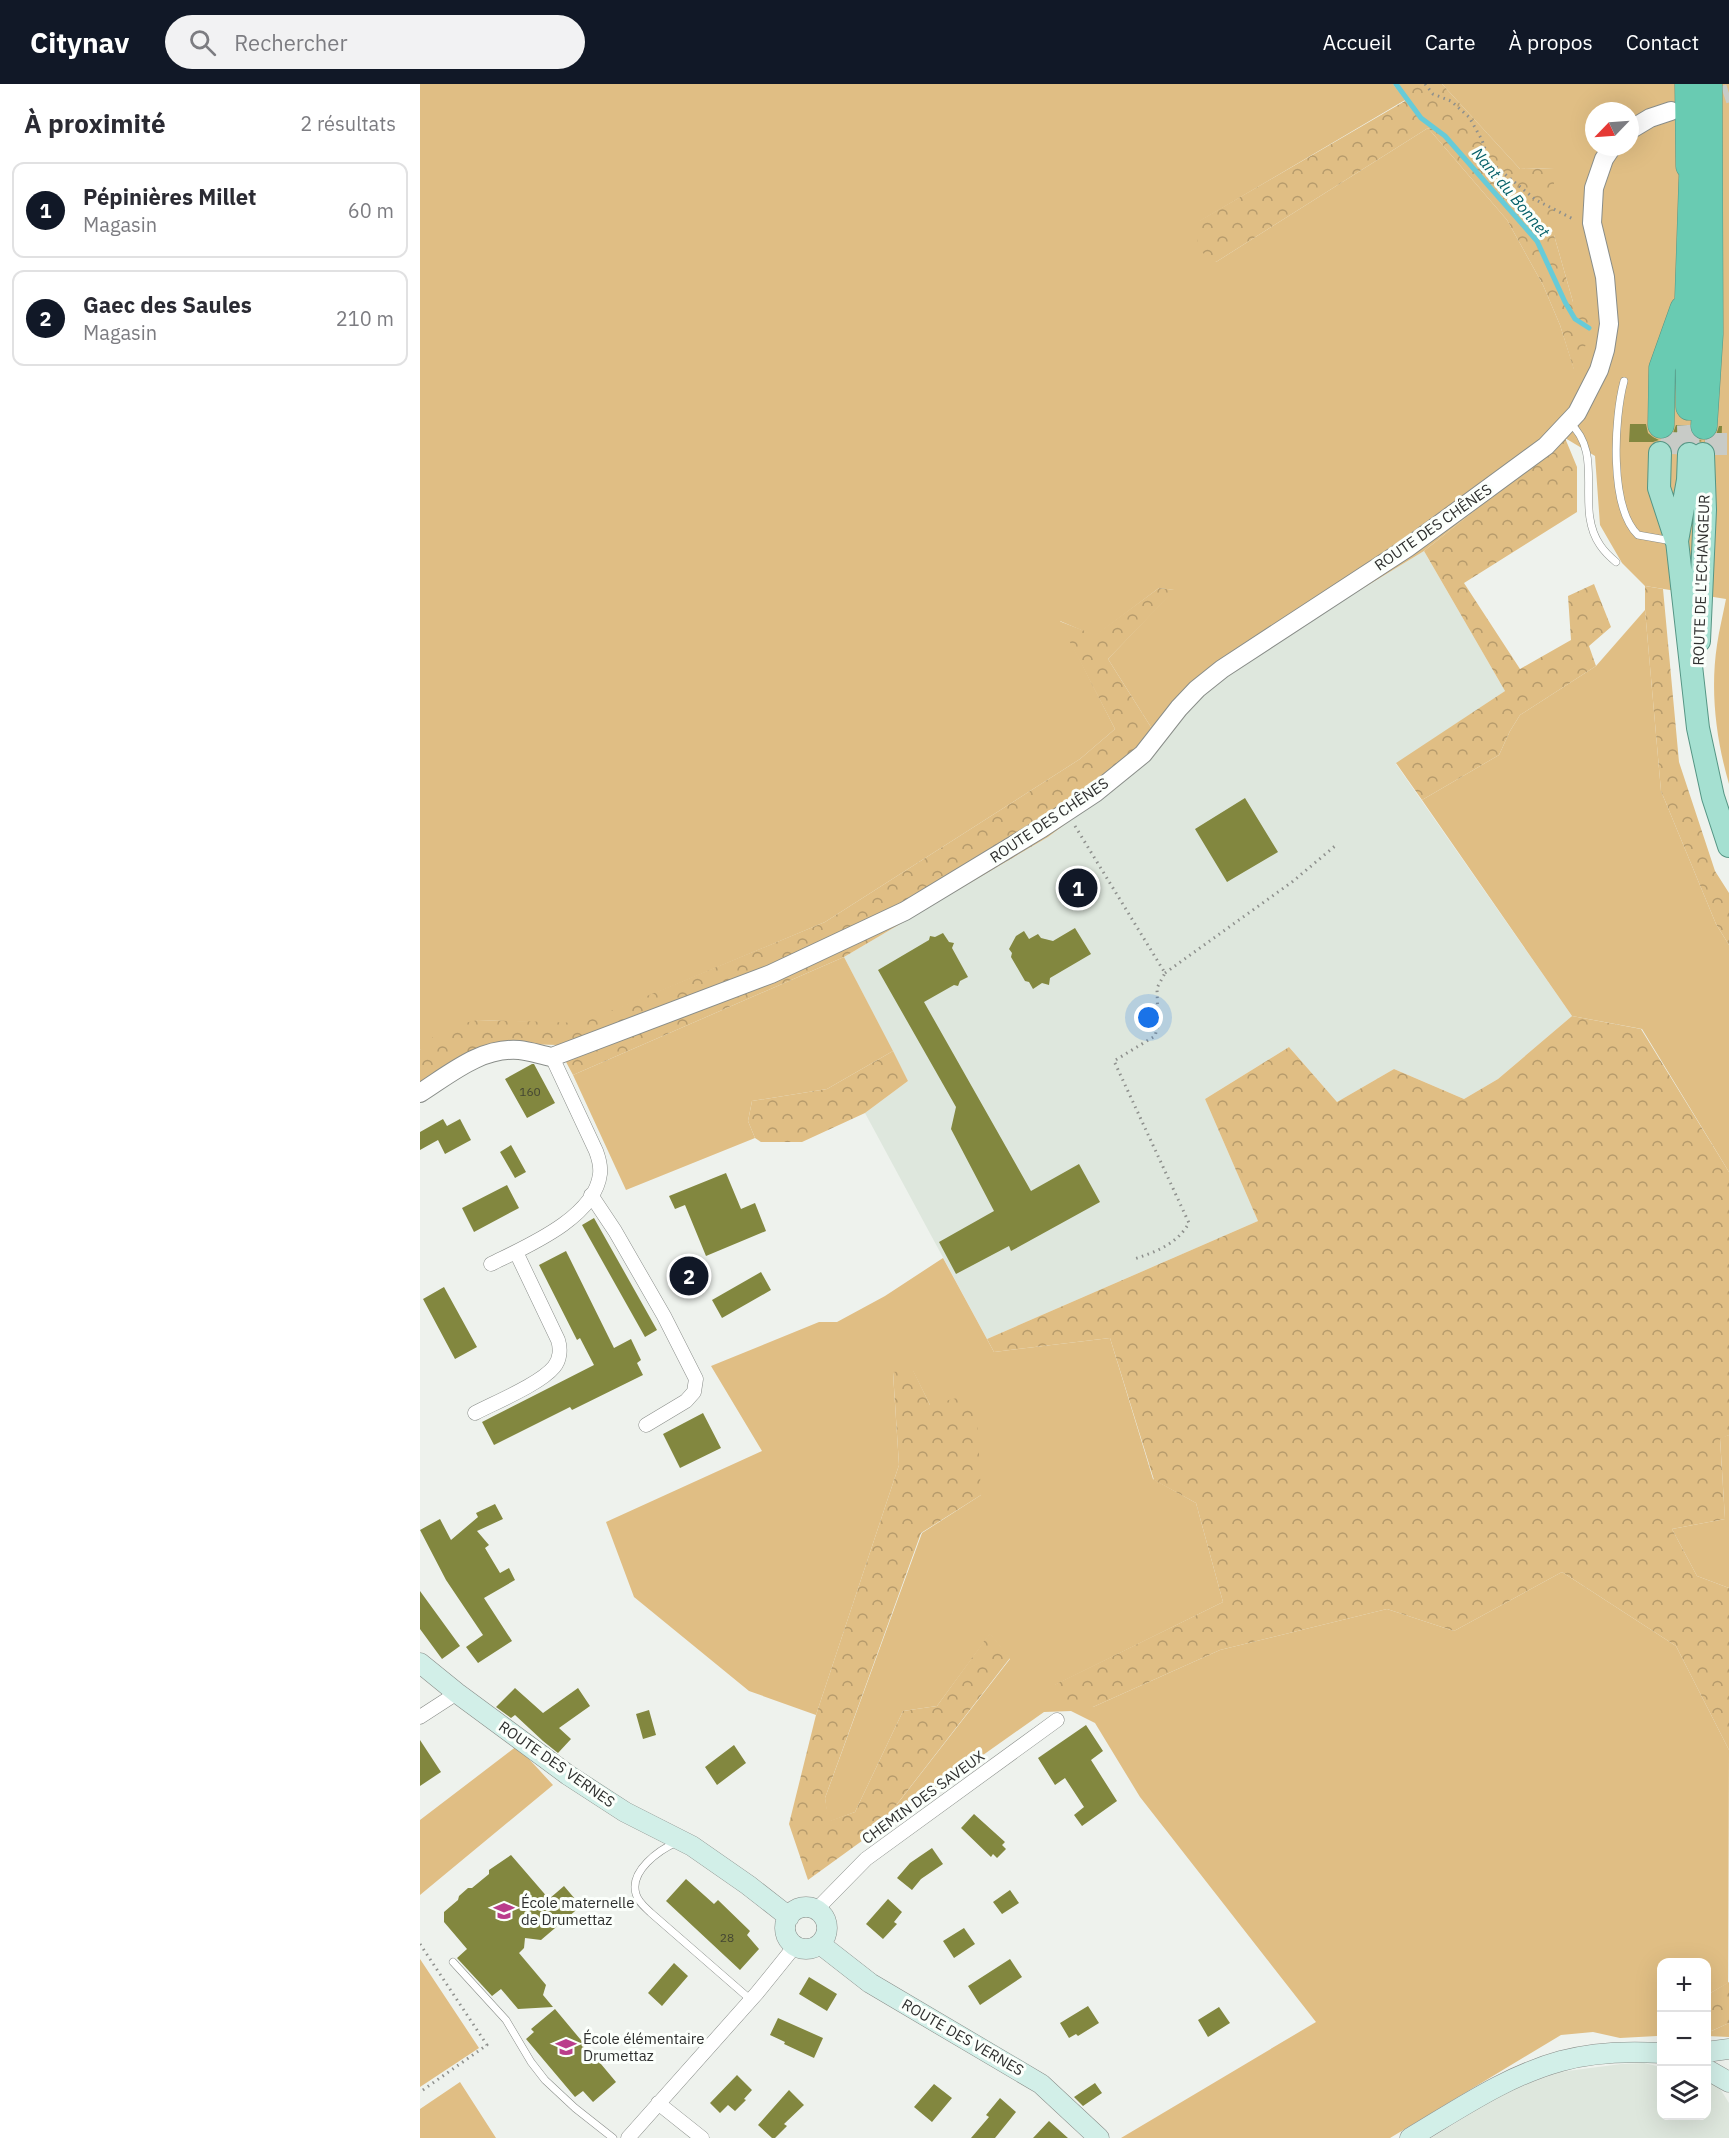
<!DOCTYPE html>
<html lang="fr">
<meta charset="utf-8">
<style>
body{margin:0;font-family:"IBM Plex Sans",sans-serif;background:#f2f2f3;color:#2b2b33}
.controls{position:absolute;right:18px;bottom:18px;display:grid;overflow:hidden;border-radius:12px;box-shadow:0 6px 24px #0002}
.controls button{width:54px;height:54px;display:grid;place-items:center;padding:0;border:0;border-bottom:2px solid #e1e1e2;background:#fff;color:#2b2b33;font:30px sans-serif}
.compass{position:absolute;left:1165px;top:18px;width:54px;height:54px;border-radius:50%;background:#fff;box-shadow:0 6px 24px #0002;rotate:245deg}
.you{position:absolute;left:729px;top:934px;width:21px;height:21px;margin:-15px;border:4px solid #fff;border-radius:50%;background:#1a73e8;box-shadow:0 0 0 9px #1a73e833}
.badge{display:grid;place-items:center;width:39px;height:39px;border-radius:50%;background:#111827;color:#fff;font-size:20px;font-weight:700}
.pin{position:absolute;translate:-50% -50%;border:3px solid #fff;box-shadow:0 2px 6px #0006}
.list{margin:0;padding:0;list-style:none}
h2{display:flex;justify-content:space-between;align-items:center;height:78px;margin:0;padding:0 24px;font-size:26px}
h2 small{font-size:20px;font-weight:400;color:#7c7c81}
.list li{display:grid;grid-template-columns:39px 1fr auto;gap:18px;align-items:center;box-sizing:border-box;height:96px;margin:0 12px 12px;padding:0 12px;border:2px solid #e1e1e2;border-radius:12px}
.list b{display:block;font-size:22px;white-space:nowrap}
.list p{margin:0;font-size:20px;white-space:nowrap;color:#7c7c81}
.list em{font-size:20px;font-style:normal;color:#7c7c81}
.icon{flex:none;width:33px;height:33px;fill:none;stroke:currentColor;stroke-width:2;stroke-linecap:round;stroke-linejoin:round}
.map{position:relative;flex:none;width:1309px;height:2054px;overflow:hidden}
header{display:flex;align-items:center;gap:36px;box-sizing:border-box;height:84px;padding:0 30px;background:#111827;color:#fff}
header strong{font-size:28px}
nav{display:flex;gap:33px;margin-inline-start:auto;font-size:21px}
.search{width:420px;height:54px;background:#f2f2f3;display:flex;align-items:center;gap:15px;box-sizing:border-box;padding:0 21px;border-radius:33px;color:#7c7c81;font-size:22px}
main{display:flex}
aside{flex:1;background:#fff}
.map>svg:first-child{display:block}
.built{fill:#dee7dd}
.green{fill:#e0be84;fill-rule:evenodd}
.forest{fill:url(#forest-crowns)}
.lines{fill:none;stroke-linecap:round;stroke-linejoin:round}
.stream{stroke:#67cbd8;stroke-width:5}
.building{fill:#82873f}
.tertiary-tunnel{stroke:#c8cbc7;stroke-width:18;stroke-dasharray:18 9;stroke-linecap:butt}
.primary-tunnel{stroke:#c8cbc7;stroke-width:22;stroke-dasharray:22 11;stroke-linecap:butt}
.service-casing{stroke:#898d89;stroke-width:8}
.minor-casing{stroke:#898d89;stroke-width:15}
.tertiary-casing{stroke:#898d89;stroke-width:20}
.secondary-casing{stroke:#898d89;stroke-width:21}
.primary-casing{stroke:#559584;stroke-width:24}
.motorway-casing{stroke:#559584;stroke-width:27}
.path{stroke:#8e908d;stroke-width:3;stroke-dasharray:1.5 4.5;stroke-linecap:butt}
.service{stroke:#fff;stroke-width:7}
.minor{stroke:#fff;stroke-width:14}
.tertiary{stroke:#fff;stroke-width:18}
.secondary{stroke:#d2efe8;stroke-width:20}
.primary{stroke:#a5e0d1;stroke-width:22}
.motorway{stroke:#69cbb2;stroke-width:26}
.labels{text-anchor:middle;dominant-baseline:central;stroke-width:6;stroke-linejoin:round;paint-order:stroke}
.number-label{font-size:12px;fill:#444633}
.street-label{font-size:15px;fill:#2f302f;stroke:#fbfffb}
.poi-label{font-size:15px;fill:#2f302f;stroke:#fbfffb;text-anchor:start}
.water-label{font-size:16px;font-style:italic;fill:#045f68;stroke:#fbfffb}
</style>
<header>
<strong>Citynav</strong>
<div class="search"><svg class="icon" aria-label="search" viewBox="0 0 24 24"><circle cx="10" cy="10" r="6"/><path d="M15 15l6 6"/></svg>Rechercher</div>
<nav><a>Accueil</a><a>Carte</a><a>À propos</a><a>Contact</a></nav>
</header>
<main>
<aside>
<h2>À proximité<small>2 résultats</small></h2>
<ul class="list">
<li><span class="badge">1</span><div><b>Pépinières Millet</b><p>Magasin</p></div><em>60 m</em></li>
<li><span class="badge">2</span><div><b>Gaec des Saules</b><p>Magasin</p></div><em>210 m</em></li>
</ul>
</aside>
<div class="map">
<svg width="1309" height="2054" viewBox="0 0 1309 2054">
<defs>
<pattern id="forest-crowns" width="20" height="18" patternUnits="userSpaceOnUse" patternTransform="scale(1.5)"><rect width="20" height="18" fill="#e0be84"/><path d="M2 6a3 3 0 1 1 6 0M12 15a3 3 0 1 1 6 0" fill="none" stroke="#b69b6c"/></pattern>
</defs>
<rect width="100%" height="100%" fill="#eef2ed"/>
<!-- built -->
<path class="built" d="M1004,467l81,140 -109,73 176,252 -74,63 -34,20 -70,-30 -57,33 -48,-55 -84,52 53,122 -271,118 -122,-226 43,-32 -64,-124 204,-120 96,-72 58,-71 104,-71z
M1224,1979l17,4 1,49h44l1,-38 12,9 10,16v35h-298l73,-45 34,-13 22,-8 61,-8z"/>
<!-- green -->
<path class="green" d="M0,0h973l12,16 -205,121 16,41 212,-134 79,92 36,65 17,40 14,44 -1,-67 -19,-67v-67l-34,1 -78,-85h287v700c-13,-45 -19,-93 -12,-139 2,-15 6,-30 9,-46l-81,-13 -23,-23 -22,-38 -5,-69 -30,-18 -141,113 -118,72 -104,71 -41,49 -53,-84 66,-69 -15,-2 -64,48 -35,-15 55,108 -35,30 -255,163 -243,102 -104,-4 -58,30zM1174,27h36v36h-36z
M1225,526l16,181 55,133 13,21v227l-87,-143 -70,-13 -150,-216 77,-45 11,-24 10,-16 76,-49z
M424,873l49,94 -66,38 -75,12 -4,20 7,17 -129,52 -53,-115z
M523,1174l51,94 116,-14 43,141 43,24 27,99 -168,83 38,22 127,-57 167,-41 67,22 108,-59 114,74 53,104 -1,233 -21,12 -1,-33h-44l-1,58 -1,1 -3,15 -37,2 -27,-6 -32,3 -171,103h-269l195,-116 -176,-225 -45,-74 -24,-12 -27,1 -167,118 133,-171 -20,-25 -53,72 -34,5 -48,101 -27,10 -3,-24 97,-265 59,-38 -51,-90 -17,-34 -20,2 6,92 -83,250 -67,-24 -115,-94 -28,-75 156,-71 -51,-85 108,-44h18l48,-26z
M1309,1351v153l-32,-12 -25,-47 53,-10 -5,-81z
M97,1662l36,39 -133,110v-75z
M0,1875l59,89 -59,39z
M1309,1939v14l-22,-1v-3z
M40,1998l36,56h-76v-29z"/>
<!-- forest -->
<path class="forest" d="M973,0h49l78,85 34,-1v67l19,67 23,21 -22,47 -14,-45 -17,-40 -36,-65 -79,-92 -212,134 -19,-13 2,-28 206,-120z
M1145,354l12,29v45l-113,71 56,86 51,-29 -3,-44 26,-12 17,43 -22,19 7,20 -76,49 -10,16 -11,24 -77,45 -26,-37 109,-72 -81,-140z
M1225,502l18,3 16,173 36,109 14,22v52l-13,-21 -55,-133 -16,-181z
M739,504l16,2 -67,69 53,84 -17,22 -96,72 -204,120 -271,118 -16,-30 -65,-2 -72,44v-37l22,-22 36,-8 104,3 243,-101 255,-163 35,-30 -56,-108 36,14z
M1152,932l69,13 88,143v263l-9,4 5,80 -53,10 25,47 32,12v162l-53,-104 -114,-74 -108,59 -67,-22 -167,41 -127,57 -28,-1 -11,-10v-11l169,-83 -27,-99 -42,-23 -44,-142 -116,14 -7,-13 271,-118 -53,-122 84,-52 48,55 57,-33 70,30 34,-20z
M473,967l15,30 -43,32 -63,29h-41l-6,-4 -7,-17 4,-20 75,-12z
M493,1286l17,35 46,-12 5,102 -60,38 -96,265 4,23 26,-9 48,-101 34,-5 53,-73 20,25 -133,172 -69,50 -19,-56 27,-109 83,-250 -6,-93z
M1309,1898v41l-22,10v-38z"/>
<g class="lines">
<!-- stream -->
<path class="stream" d="M976,0l25,34 24,18 92,105 28,61 10,17 14,9"/>
</g>
<!-- building -->
<path class="building" d="M1210,340h16l2,9 5,4 6,3 -6,2h-24z
M1256,341h13l2,8 4,5 7,3 -6,2 -6,-2 -7,1 -5,4 -2,8h-3l-1,-8 -10,-6 7,-2 4,-5z
M1299,342h3l-1,29h-4l-3,-9 -10,-5 7,-2 5,-4z
M825,714l33,54 -51,30 -32,-53z
M655,844l16,26 -41,24 -1,7 -7,-2 -9,6 -4,-7 -4,-1 -14,-24 1,-4 -3,-4 7,-13 8,-5 5,8 9,-5 3,4 12,3z
M523,849l6,9 5,1 -2,5 16,29 -8,4 -2,5 -4,-1 -30,17 107,189 48,-27 21,38 -89,49 -2,-5 -53,28 -17,-32 55,-31 -43,-82 5,-22 -78,-137 51,-30 1,-4 5,1z
M112,980h2l21,39 -28,15 -22,-39z
M23,1035l4,7 13,-7 11,21 -26,14 -7,-14 -18,10v-18z
M91,1061l15,27 -11,6 -15,-26z
M306,1089l15,36 14,-6 11,28 -60,25 -21,-51 -10,4 -6,-13z
M87,1101l12,23 -45,24 -12,-24z
M174,1134l63,112 -12,7 -63,-112z
M146,1167l48,97 17,-9 10,21 -4,3 6,12 -71,35 -2,-3 -76,38 -12,-23 112,-57 -14,-27 -3,2 -38,-75z
M274,1172l16,28 -25,14 -16,-30z
M341,1188l10,18 -49,28 -10,-18z
M24,1203l33,60 -22,12 -32,-60z
M283,1329l18,35 -41,20 -17,-34z
M75,1420l8,15 -26,12 12,14 -4,3 15,25 9,-5 6,12 -31,18 28,43 -34,22 -12,-16 17,-12 -37,-55 -26,-50 20,-11 11,21 27,-23 -2,-4z
M0,1507l40,55 -18,13 -22,-30z
M95,1604l28,25 35,-25 12,18 -31,22 12,11 -13,14 -15,-12 -28,-26 -4,3 -15,-11z
M229,1626l7,25 -13,4 -7,-25z
M666,1641l17,26 -12,9 26,41 -35,25 -8,-11 10,-8 -19,-29 -10,7 -17,-27z
M0,1656l21,32 -21,14z
M314,1661l12,18 -29,22 -12,-18z
M554,1730l31,28 -3,3 4,4 -9,9 -4,-4 -2,3 -30,-29z
M512,1764l11,16 -22,15 -9,11 -15,-12 13,-15z
M91,1771l38,44 15,-13 17,20 -40,34 -16,-2 -1,10 -5,5 27,32 -3,10 10,12 -35,2 -17,-20 -9,7 -35,-38 10,-9 -23,-27v-10l14,-12 1,-4 9,-8h4l17,-14v-4z
M266,1795l28,25 4,-4 32,31 -3,4 12,14 -19,21 -74,-69z
M590,1806l9,13 -17,11 -9,-12z
M468,1815l14,13 -8,10 3,2 -14,15 -17,-15z
M544,1844l11,16 -21,14 -11,-17z
M590,1875l12,18 -42,28 -12,-19z
M254,1879l14,13 -26,30 -14,-13z
M389,1893l28,17 -10,17 -28,-17z
M668,1922l11,17 -21,13 -2,-2 -7,4 -9,-15z
M799,1923l11,16 -22,14 -10,-17z
M135,1925l61,73 -23,20 -10,-11 -8,6 -49,-58 8,-7 -3,-3z
M358,1934l45,20 -9,20 -30,-14 1,-2 -15,-7z
M317,1991l15,15 -8,9 2,1 -11,11 -7,-6 -8,8 -10,-10z
M675,1999l7,10 -19,13 -9,-9z
M514,2000l18,14 -20,24 -18,-15z
M369,2006l15,15 -20,19 3,2 -12,12h-3l-14,-13z
M580,2014l16,14 -21,26h-24l18,-21 -3,-2z
M629,2037l19,17h-35z"/>
<g class="lines">
<!-- tertiary-tunnel -->
<path class="tertiary-tunnel" d="M1278,19l31,-10"/>
<!-- primary-tunnel -->
<path class="primary-tunnel" d="M1268,341l1,29
M1251,370l1,-29
M1296,371v-29"/>
<!-- service casing -->
<g class="service-casing">
<path id="service" d="M1204,297c-10,37 -15,126 14,154l34,6
M1149,338c37,33 5,85 31,123 4,6 10,12 16,17
M257,1758c-18,8 -48,29 -41,52 2,8 9,13 15,19l100,87
M33,1878l53,58 25,42 14,18 30,28 38,30"/>
</g>
<!-- minor casing -->
<g class="minor-casing">
<path id="minor" d="M171,1111l24,36 49,85 32,63 -2,13 -8,9 -40,24
M71,1180c34,-17 104,-46 109,-90 1,-8 -1,-15 -4,-23l-44,-94
M55,1329c21,-11 65,-29 79,-46 6,-7 7,-18 4,-27l-42,-88
M0,1633l37,-24
M396,1826l50,-51 191,-139
M238,2019l44,35
M208,2054l129,-145 38,-47"/>
</g>
<!-- tertiary casing -->
<g class="tertiary-casing">
<path id="tertiary" d="M1210,46l20,-12 21,-7
M0,1009c30,-19 61,-46 99,-43 11,1 22,5 33,7l219,-83 134,-63 137,-83 53,-35 48,-39 36,-46 18,-19 25,-20 185,-121 139,-102 31,-33 22,-43 6,-20 4,-26 -4,-47 -13,-54 2,-35 10,-29 8,-12"/>
</g>
<!-- secondary casing -->
<g class="secondary-casing">
<path id="secondary" d="M0,1579l37,30 111,82 57,37 67,34 56,39 41,32
M365 1844a21 21 0 1 1 42 0a21 21 0 1 1-42 0Z
M400,1860l50,39 171,101 58,54
M1286,1968l23,-3
M1286,1985l23,13
M990,2054c49,-29 96,-62 151,-77 32,-9 68,-10 101,-8"/>
</g>
<!-- primary casing -->
<g class="primary-casing">
<path id="primary" d="M1240,369l-1,35 17,52
M1269,370l-1,26 -11,61 21,187 15,69 16,49
M1279,557l6,-131 -2,-56"/>
</g>
<!-- motorway casing -->
<g class="motorway-casing">
<path id="motorway" d="M1268,0l1,82
M1269,323l-1,-110 5,-147
M1241,341l1,-57 21,-59
M1284,342l6,-92 -1,-250"/>
</g>
<!-- path -->
<path class="path" d="M1005,0l8,10 18,7 18,16 13,23 7,21 47,39 39,20
M655,742l90,147 -8,15 1,37 -3,11 -41,25 75,162c-12,21 -33,29 -55,36
M745,889l127,-91 43,-36
M0,1860l67,101 -67,47"/>
<!-- service -->
<use href="#service" class="service"/>
<!-- minor -->
<use href="#minor" class="minor"/>
<!-- tertiary -->
<use href="#tertiary" class="tertiary"/>
<!-- secondary -->
<use href="#secondary" class="secondary"/>
<!-- primary -->
<use href="#primary" class="primary"/>
<!-- motorway -->
<use href="#motorway" class="motorway"/>
</g>
<!-- icons -->
<defs>
<g id="school-bare" transform="scale(1.62)"><path d="M0-5L7-2L0 1L-7-2ZM-4 1L0 2.5L4 1V4Q0 6-4 4Z" fill="#ba3d8b" stroke="#fbfffb" stroke-width="2.5" paint-order="stroke"/></g>
</defs>
<g fill-rule="evenodd">
<use href="#school-bare" x="84" y="1827"/>
<use href="#school-bare" x="146" y="1963"/>
</g>
<g class="labels">
<!-- number labels -->
<g class="number-label">
<text x="110" y="1007">160</text>
<text x="307" y="1853">28</text>
</g>
<!-- street labels -->
<g class="street-label">
<text transform="translate(1013 443) rotate(-35)">ROUTE DES CHÊNES</text>
<text transform="translate(1281 496) rotate(-88)">ROUTE DE L'ECHANGEUR</text>
<text transform="translate(629 736) rotate(-34)">ROUTE DES CHÊNES</text>
<text transform="translate(137 1680) rotate(35)">ROUTE DES VERNES</text>
<text transform="translate(503 1713) rotate(-36)">CHEMIN DES SAVEUX</text>
<text transform="translate(543 1953) rotate(30)">ROUTE DES VERNES</text>
</g>
<!-- poi labels -->
<g class="poi-label">
<text x="101" y="1818">École maternelle<tspan x="101" dy="17">de Drumettaz</tspan></text>
<text x="163" y="1954">École élémentaire<tspan x="163" dy="17">Drumettaz</tspan></text>
</g>
<!-- water labels -->
<g class="water-label">
<text transform="translate(1091 108) rotate(50)">Nant du Bonnet</text>
</g>
</g>
</svg>
<div class="controls">
<button>+</button>
<button>−</button>
<button><svg class="icon" aria-label="layers" viewBox="0 0 24 24"><path d="M12 4l9 5-9 5-9-5zM3 14l9 5 9-5"/></svg></button>
</div>
<svg class="compass" viewBox="-18 -18 36 36"><path d="M0-13l5 13h-10z" fill="#e53935"/><path d="M0 13l5-13h-10z" fill="#7c7c81"/></svg>
<div class="you"></div>
<div class="pin badge" style="left:658px;top:804px">1</div>
<div class="pin badge" style="left:269px;top:1192px">2</div>
</div>
</main>
